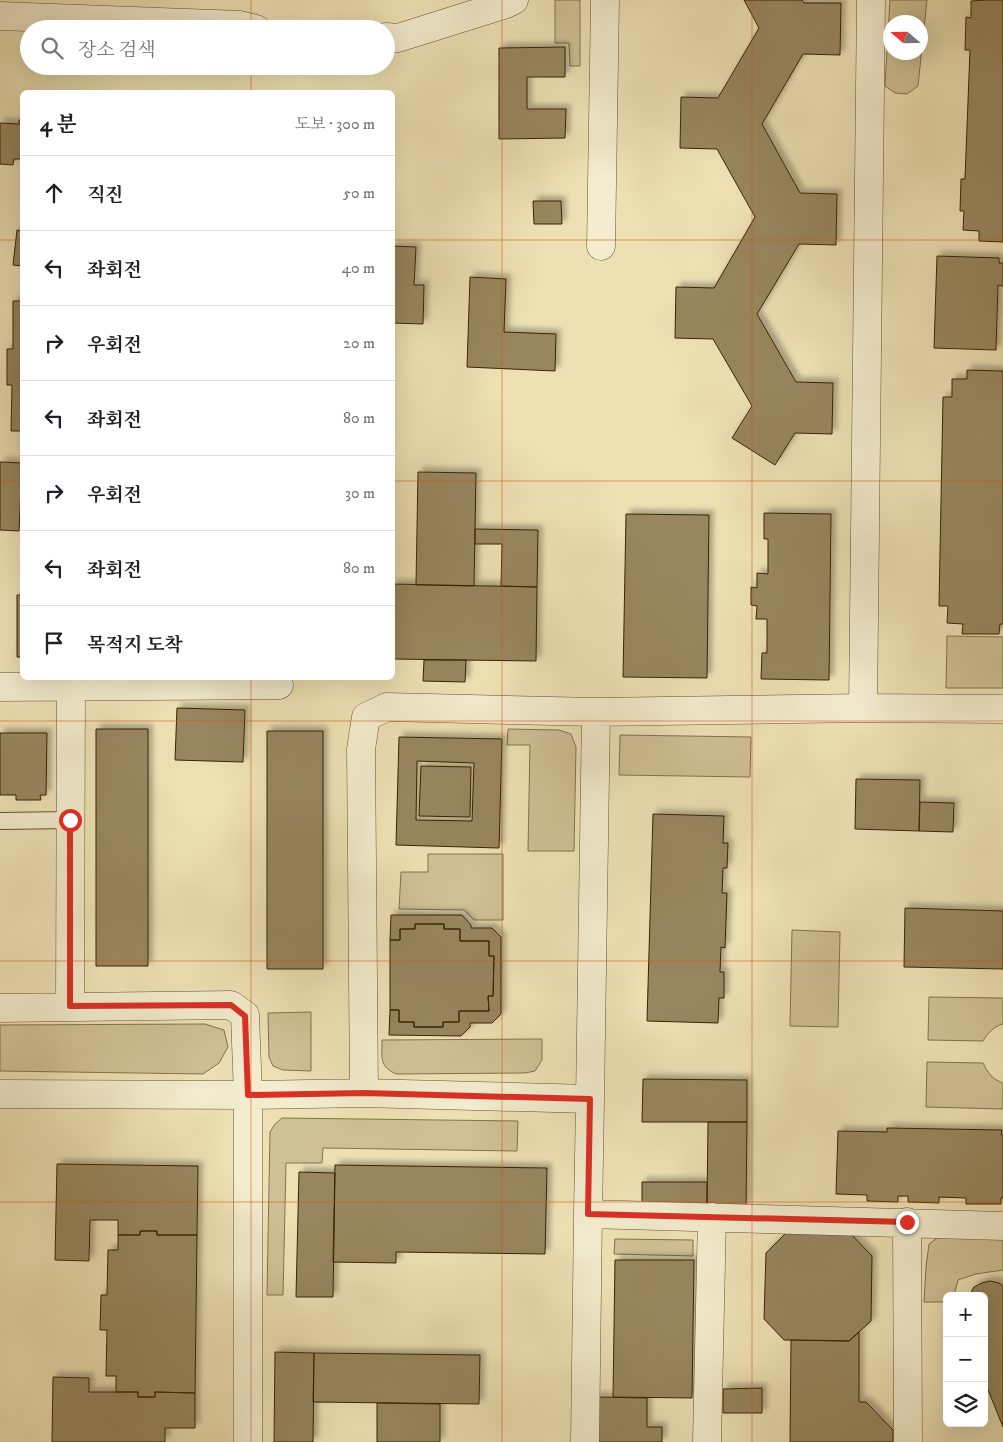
<!DOCTYPE html>
<html lang="ko">
<meta charset="utf-8">
<style>
body{margin:0;font-family:"IM FELL DW Pica","Noto Serif KR",serif;background:#f6f6f6;color:#202124}
.controls{position:absolute;right:15px;bottom:15px;display:grid;overflow:hidden;border-radius:8px;box-shadow:0 5px 20px #0002}
.controls button{width:45px;height:45px;display:grid;place-items:center;padding:0;border:0;border-bottom:1px solid #e0e0e0;background:#fff;color:#202124;font:25px sans-serif}
.compass{position:absolute;left:883px;top:15px;width:45px;height:45px;border-radius:50%;background:#fff;box-shadow:0 5px 20px #0002;rotate:290deg}
.stop{position:absolute;width:15px;height:15px;margin:-11px;border:4px solid #d93025;border-radius:50%;background:#fff}
.stop.end{background:#d93025;border-color:#fff;box-shadow:0 1px 5px #0008}
.list{margin:0;padding:0;list-style:none}
h2{display:flex;justify-content:space-between;align-items:center;height:65px;margin:0;padding:0 20px;font-size:21px}
h2 small{font-size:16px;font-weight:400;color:#757577}
.list li{display:grid;grid-template-columns:32px 1fr auto;gap:15px;align-items:center;box-sizing:border-box;height:75px;padding:0 20px;border-top:1px solid #e0e0e0}
.list b{display:block;font-size:19px;white-space:nowrap}
.list em{font-size:16px;font-style:normal;color:#757577}
.icon{flex:none;width:28px;height:28px;fill:none;stroke:currentColor;stroke-width:2;stroke-linecap:round;stroke-linejoin:round}
.map{position:relative;flex:none;width:1003px;height:1442px;overflow:hidden}
.search{position:absolute;background:#fff;box-shadow:0 5px 20px #0002;left:20px;top:20px;width:375px;height:55px;display:flex;align-items:center;gap:12px;box-sizing:border-box;padding:0 18px;border-radius:28px;color:#757577;font-size:19px}
.panel{position:absolute;background:#fff;box-shadow:0 5px 20px #0002;left:20px;top:90px;width:375px;height:590px;border-radius:8px}
.map>svg:first-child{display:block}
.green{fill:#cfc196;stroke:#84724c;fill-rule:evenodd}
.building{fill:#97865f;stroke:#3a2302;fill-rule:evenodd;filter:url(#shadow)}
.lines{fill:none;stroke-linecap:round;stroke-linejoin:round}
.service-casing{stroke:#67522e;stroke-width:18}
.minor-casing{stroke:#67522e;stroke-width:29}
.service{stroke:#f3ecce;stroke-width:16}
.minor{stroke:#f3ecce;stroke-width:28}
.route{stroke:#d93025;stroke-width:6}
.grid{fill:none;stroke:#d7540b;stroke-width:1;stroke-opacity:0.55}
</style>
<div class="map">
<svg width="1003" height="1442" viewBox="0 0 1003 1442">
<defs>
<filter id="shadow"><feDropShadow dx="4.5" dy="-4.5" stdDeviation="2.5" flood-color="#0004"/></filter>
</defs>
<rect width="100%" height="100%" fill="#ede1b4"/>
<filter id="stains"><feTurbulence type="fractalNoise" baseFrequency=".004" numOctaves="4"/><feColorMatrix values="0 0 0 0 .2 0 0 0 0 .09 0 0 0 0 .02 0 0 0 .5 -.17"/></filter>
<radialGradient id="worn" r=".72"><stop offset=".6" stop-color="#630" stop-opacity="0"/><stop offset="1" stop-color="#630" stop-opacity=".3"/></radialGradient>
<!-- green -->
<path class="green" d="M555,0h25v66h-10l-1,-23h-14z
M890,0h37l-9,86 -11,8 -12,-1 -10,-7zM890,22h30v30h-30z
M947,636l56,1v51h-57z
M508,729l51,1 12,4 5,13 -2,104h-46l2,-106h-23z
M620,735l131,2 -1,40 -131,-2z
M428,854h75v66h-29l-10,-10 -65,-1 2,-37h27z
M792,930l48,2 -2,95 -48,-1z
M929,997l74,1v26c-10,3 -15,9 -20,17l-55,-1z
M311,1012v59l-28,-1 -10,-4 -4,-9 -1,-44z
M205,1024l19,6 4,17 -9,16 -16,11 -203,-3v-46z
M542,1039v21l-7,11 -10,2 -129,1c-17,-8 -14,-16 -14,-34z
M927,1062l56,1c5,10 9,16 20,20v26l-77,-2z
M282,1118l236,3 -1,30 -194,-3 -1,15h-36l-3,132h-16l3,-163 5,-8z
M941,1235l62,1v34l-27,4 -18,6 -4,16h-7v6h-23l2,-35 3,-23z
M615,1239l78,1v16l-79,-2z"/>
<!-- building -->
<path class="building" d="M744,0h58l2,3h37l-1,52 -37,-1 -41,70 38,69 37,1 -1,51 -37,-1 -42,70 39,68 37,1 -1,51 -37,-1 -20,32 -43,-27 20,-32 -39,-67 -38,-1 1,-51 38,1 41,-71 -38,-68 -37,-1 1,-51 37,1 41,-70z
M987,0h16v242l-24,-1v-10l-16,-1 1,-19h-4l1,-32h4l5,-129h-5l1,-33 5,1v-17z
M565,47v30h-38v32h39l-1,29 -66,1v-91z
M19,120h3v39h-8l-1,6 -13,-1v-41l19,1z
M533,201h28l1,23h-28z
M17,230l5,1v35l-9,-1z
M392,246l24,1 -2,38h10l-1,39 -31,-1z
M937,256l62,2v5h4v23l-5,-1 -2,65 -62,-2z
M470,277l36,2 -2,53 52,2 -1,37 -88,-4z
M13,301h9v130h-11l1,-46h-5v-36h6z
M967,370l36,1v253h-3l-1,10h-37l1,-10 -16,-1 1,-17h-9l4,-209h9v-18h15z
M0,462l22,1 -3,68 -19,-1z
M418,472l58,1 -2,113 -58,-1z
M764,513l67,1 -2,166 -68,-1 1,-26h5v-34h-11l1,-13 -6,-1v-18l6,1v-15l11,1v-35h-4z
M626,514l83,1 -2,163 -84,-1z
M475,529l63,1 -1,57 -36,-1 1,-42h-27z
M392,584l145,3 -1,74 -144,-2z
M17,595h5v62h-5z
M424,660h42l-1,22 -42,-1z
M177,708l68,2 -2,52 -68,-2z
M96,729h52v237h-52z
M267,731h56v238h-56z
M0,733h47l-1,62h-6l1,5h-25v-5h-16z
M399,737l103,2 -3,109 -103,-3zM417,761l57,2 -2,58 -56,-1z
M421,766l50,1 -1,50 -51,-1z
M856,779l64,1 -1,51 -64,-2z
M920,802l34,1 -1,29 -34,-1z
M653,814l71,2 -1,27h5l-1,25h-4l-1,25h5l-2,55 -4,-1 -1,25h4v26h-5l-1,25 -71,-2z
M905,908l98,3v58l-99,-2z
M391,915h71l9,10v3h21l9,9v77l-9,9h-22v4l-9,9 -72,-1 1,-25h9v12h15v5h29v-5h16v-11h30l-1,-15h5l1,-40h-5v-15h-29v-12h-16v-5h-29v5h-15v11h-10z
M415,924h29v5h16v12h29v15h5l-1,40h-5l1,15h-30v11h-16v5h-29v-5h-15v-12h-9v-70h10v-11h15z
M643,1079l104,1v42h-105z
M708,1122h39l-1,86 -39,-1z
M887,1128l115,2 -1,5h2v63h-2v6h-35v-6l-27,-1v6l-31,-1v-6h-10v6l-31,-1v-6l-31,-1 2,-63 49,1z
M57,1164l141,2 -1,69h-40v-4h-17v4h-22v-15h-28l-1,41 -34,-1z
M335,1165l212,3 -2,86 -149,-2v11l-63,-1z
M299,1172l36,1 -2,124h-37z
M642,1182h65v25h-65z
M140,1231h17v4h40l-2,158 -40,-1v5h-17v-5h-22v-16h-10l1,-46h-7l1,-35h6l1,-45h10v-15h22z
M787,1232l64,2 21,22 -1,65 -22,20 -65,-1 -20,-21 2,-66z
M615,1260h79l-2,138 -79,-1z
M990,1281l9,2 4,3v141l-19,-47v-84h-15l5,-9 8,-4z
M859,1332v70h7l27,28v12h-103l1,-102 58,1z
M275,1352l39,1 -1,89h-39z
M314,1353l166,2 -1,49 -166,-2z
M53,1377l36,1v14h49v5h17v-5l40,1v35h-30v14h-113z
M762,1388v25h-39v-24z
M594,1397l53,1v29h15v15h-68z
M377,1403l63,1v38h-63z"/>
<g class="lines">
<!-- service casing -->
<g class="service-casing">
<path id="service" d="M0,821l71,-1"/>
</g>
<!-- minor casing -->
<g class="minor-casing">
<path id="minor" d="M0,16l240,9 16,4
M386,37l12,1 108,-34 8,-4
M601,246l4,-246
M0,687l279,-2
M863,708l8,-708
M70,1006l1,-320
M0,1008l231,-3 14,10 3,80 116,-2 226,6 -2,115 415,12
M364,1093l-3,-344 5,-32 21,-10 209,5 267,-4 140,1
M0,1094l248,1v347
M590,1099l6,-387
M907,1222l1,220
M585,1442l3,-228
M707,1442l5,-225"/>
</g>
<!-- service -->
<use href="#service" class="service"/>
<!-- minor -->
<use href="#minor" class="minor"/>
</g>
<g class="lines">
<!-- route -->
<path class="route" d="M70,820v186l161,-1 14,11 3,79 116,-2 226,6 -2,115 319,8"/>
</g>
<!-- grid -->
<path class="grid" d="M251,0v29M502,0v1442M752,0v1442M251,66v26M0,240h22M392,240h611M0,481h22M392,481h611M251,678v764M0,721h1003M0,961h1003M0,1202h1003"/>
<rect width="100%" height="100%" filter="url(#stains)"/>
<rect width="100%" height="100%" fill="url(#worn)"/>
</svg>
<div class="controls">
<button>+</button>
<button>−</button>
<button><svg class="icon" aria-label="layers" viewBox="0 0 24 24"><path d="M12 4l9 5-9 5-9-5zM3 14l9 5 9-5"/></svg></button>
</div>
<svg class="compass" viewBox="-18 -18 36 36"><path d="M0-13l5 13h-10z" fill="#e53935"/><path d="M0 13l5-13h-10z" fill="#757577"/></svg>
<div class="stop" style="left:70px;top:820px"></div>
<div class="stop end" style="left:907px;top:1222px"></div>
<div class="search"><svg class="icon" aria-label="search" viewBox="0 0 24 24"><circle cx="10" cy="10" r="6"/><path d="M15 15l6 6"/></svg>장소 검색</div>
<section class="panel">
<h2>4 분<small>도보 · 300 m</small></h2>
<ul class="list">
<li><svg class="icon" aria-label="ahead" viewBox="0 0 24 24"><path d="M12 20V5M6 11l6-6 6 6"/></svg><div><b>직진</b></div><em>50 m</em></li>
<li><svg class="icon" aria-label="left" viewBox="0 0 24 24"><path d="M17 20v-9H6M10 6l-5 5 5 5"/></svg><div><b>좌회전</b></div><em>40 m</em></li>
<li><svg class="icon" aria-label="right" viewBox="0 0 24 24"><path d="M7 20v-9h11M14 6l5 5-5 5"/></svg><div><b>우회전</b></div><em>20 m</em></li>
<li><svg class="icon" aria-label="left" viewBox="0 0 24 24"><path d="M17 20v-9H6M10 6l-5 5 5 5"/></svg><div><b>좌회전</b></div><em>80 m</em></li>
<li><svg class="icon" aria-label="right" viewBox="0 0 24 24"><path d="M7 20v-9h11M14 6l5 5-5 5"/></svg><div><b>우회전</b></div><em>30 m</em></li>
<li><svg class="icon" aria-label="left" viewBox="0 0 24 24"><path d="M17 20v-9H6M10 6l-5 5 5 5"/></svg><div><b>좌회전</b></div><em>80 m</em></li>
<li><svg class="icon" aria-label="arrive" viewBox="0 0 24 24"><path d="M6 21V4h12l-3 4 3 4H6"/></svg><div><b>목적지 도착</b></div></li>
</ul>
</section>
</div>
